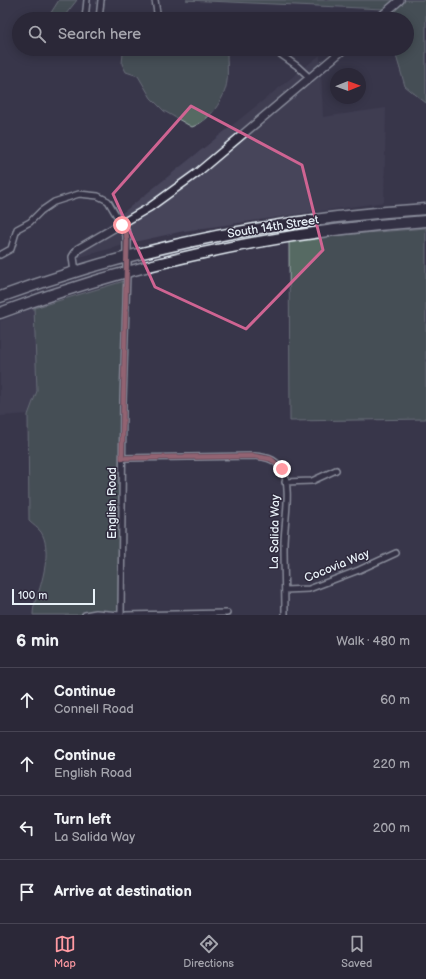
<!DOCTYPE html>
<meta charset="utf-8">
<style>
body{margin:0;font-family:"Balsamiq Sans",sans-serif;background:#333040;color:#f1f3f6}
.compass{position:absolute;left:330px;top:68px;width:36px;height:36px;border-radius:50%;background:#2b2838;box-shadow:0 2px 10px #0003;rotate:89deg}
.scale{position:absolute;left:12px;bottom:10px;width:83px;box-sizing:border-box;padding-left:4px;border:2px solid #e8f1f8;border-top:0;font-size:11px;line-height:14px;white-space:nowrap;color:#e8f1f8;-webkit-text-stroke:3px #2f2a3d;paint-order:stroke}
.stop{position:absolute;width:12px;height:12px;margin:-9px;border:3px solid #ff9aa2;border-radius:50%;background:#fff}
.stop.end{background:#ff9aa2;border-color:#fff;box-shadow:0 1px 4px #0008}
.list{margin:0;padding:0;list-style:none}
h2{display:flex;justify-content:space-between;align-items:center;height:52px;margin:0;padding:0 16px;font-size:17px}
h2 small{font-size:13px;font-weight:400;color:#a6a6ae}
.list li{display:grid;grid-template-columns:26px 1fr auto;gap:12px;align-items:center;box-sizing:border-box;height:64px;padding:0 16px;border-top:1px solid #474453}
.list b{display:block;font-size:15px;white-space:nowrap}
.list p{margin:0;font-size:13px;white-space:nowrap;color:#a6a6ae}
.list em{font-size:13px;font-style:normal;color:#a6a6ae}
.icon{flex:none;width:22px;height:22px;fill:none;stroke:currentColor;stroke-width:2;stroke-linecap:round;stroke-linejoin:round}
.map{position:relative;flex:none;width:426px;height:615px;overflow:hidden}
.search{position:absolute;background:#2b2838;box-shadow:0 2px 10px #0003;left:12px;right:12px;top:12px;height:44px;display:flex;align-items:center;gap:10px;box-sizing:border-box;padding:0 14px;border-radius:22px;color:#a6a6ae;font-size:15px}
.sheet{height:308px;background:#2b2838}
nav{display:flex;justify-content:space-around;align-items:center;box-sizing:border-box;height:56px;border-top:1px solid #474453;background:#2b2838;font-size:11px;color:#a6a6ae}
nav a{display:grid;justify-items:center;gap:2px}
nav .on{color:#ff9aa2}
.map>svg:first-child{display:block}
.built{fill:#46445a}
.green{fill:#576a64;stroke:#a0aeae}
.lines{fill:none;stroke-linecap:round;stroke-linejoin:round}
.street-casing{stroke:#e8f1f8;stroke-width:8}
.secondary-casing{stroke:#e8f1f8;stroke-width:10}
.highway-casing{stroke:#e8f1f8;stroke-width:13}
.street{stroke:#2f2a3d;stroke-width:5}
.secondary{stroke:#2f2a3d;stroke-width:7}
.highway{stroke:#2f2a3d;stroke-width:10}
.route{stroke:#ff9aa2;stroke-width:5}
.marked{fill:none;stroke:#cf6492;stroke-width:3;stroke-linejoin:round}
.labels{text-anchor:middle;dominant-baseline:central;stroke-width:3;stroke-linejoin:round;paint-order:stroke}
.street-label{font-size:12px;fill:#e8f1f8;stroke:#2f2a3d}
</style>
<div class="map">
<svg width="426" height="615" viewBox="0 0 426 615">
<rect width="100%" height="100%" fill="#39364a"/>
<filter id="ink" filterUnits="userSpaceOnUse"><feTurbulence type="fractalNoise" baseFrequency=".025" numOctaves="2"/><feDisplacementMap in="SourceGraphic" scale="8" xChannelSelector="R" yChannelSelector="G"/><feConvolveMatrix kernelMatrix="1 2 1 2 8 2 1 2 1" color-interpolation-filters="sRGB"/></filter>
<g filter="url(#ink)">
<!-- built -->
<path class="built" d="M320,55v10l-125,106 -47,34 -57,33z
M321,73l2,44 63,-9 -2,94 -200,29 -54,12v-8l-4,-9 26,-16 47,-35z
M121,229l3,16 -48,13 4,-7z
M34,308l3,83 -9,23 -28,2v-95z"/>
<!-- green -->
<path class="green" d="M59,0h18l-15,19h-15z
M186,0h210l-12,10 -1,-1z
M405,0h21v103l-21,-17 -11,-37h13v-30h-21l-1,-2z
M128,49h96l3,3c0,10 1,20 0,29 -2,19 -18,40 -35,46l-28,-16 -13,-13 -13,-22 -12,-4 -4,-8 1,-11z
M426,228v191l-136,2 -1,-179 40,-6z
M124,281l-2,334h-89c0,-9 3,-16 6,-24 5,-17 12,-43 2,-59 -3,-4 -8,-7 -12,-11l-1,-106 9,-24 -3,-83z"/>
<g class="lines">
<!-- street casing -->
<g class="street-casing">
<path id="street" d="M155,0l3,19
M85,19l2,-19
M99,19l2,-19
M138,19h3
M273,49l24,17 13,12
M0,255l11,-6 6,-20 13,-7 11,-11 13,-9 25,-8 19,2 10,5 14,24
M123,458l131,-2c11,1 20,2 27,12 12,16 3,56 3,76 0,24 1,47 1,71
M285,482l27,-1 24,-11
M285,590l24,-1 50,-19 37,-17
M85,615l11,-2 24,2
M121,615l2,-213 4,-130
M126,615l101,-2"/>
</g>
<!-- secondary casing -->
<g class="secondary-casing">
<path id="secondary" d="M378,19l22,-19
M122,225l5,10v36
M75,272l-2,-15 5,-8 72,-42 47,-34 147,-124"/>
</g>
<!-- highway casing -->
<g class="highway-casing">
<path id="highway" d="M0,297c136,-50 281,-79 426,-88
M0,313c137,-51 280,-82 426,-92"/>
</g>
<!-- street -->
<use href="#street" class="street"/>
<!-- secondary -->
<use href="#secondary" class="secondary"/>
<!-- highway -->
<use href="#highway" class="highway"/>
</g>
</g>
<g class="lines" filter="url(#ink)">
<!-- route -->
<path class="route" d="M122,225l4,6 1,11 -5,216 132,-2 17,3 11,10"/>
</g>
<!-- marked area -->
<path d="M0 0H426V615H0ZM191,106l111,59 21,85 -77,79 -91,-42 -42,-93z" fill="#39364a" fill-opacity=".55" fill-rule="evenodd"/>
<path class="marked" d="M191,106l111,59 21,85 -77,79 -91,-42 -42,-93z"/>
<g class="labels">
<!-- street labels -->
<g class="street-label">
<text transform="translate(273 227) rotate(-9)">South 14th Street</text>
<text transform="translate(112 503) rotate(-90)">English Road</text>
<text transform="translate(275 532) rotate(-89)">La Salida Way</text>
<text transform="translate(337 566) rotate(-22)">Cocovia Way</text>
</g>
</g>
</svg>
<svg class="compass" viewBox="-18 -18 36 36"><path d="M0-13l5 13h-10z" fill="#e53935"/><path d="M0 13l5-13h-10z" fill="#a6a6ae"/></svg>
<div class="scale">100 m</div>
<div class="stop" style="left:122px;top:225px"></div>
<div class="stop end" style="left:282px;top:469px"></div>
<div class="search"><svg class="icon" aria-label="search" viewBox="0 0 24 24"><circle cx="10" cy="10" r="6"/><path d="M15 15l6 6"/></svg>Search here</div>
</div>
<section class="sheet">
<h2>6 min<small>Walk · 480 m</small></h2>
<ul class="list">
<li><svg class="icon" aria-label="ahead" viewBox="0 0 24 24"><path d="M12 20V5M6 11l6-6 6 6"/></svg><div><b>Continue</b><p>Connell Road</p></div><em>60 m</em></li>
<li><svg class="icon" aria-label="ahead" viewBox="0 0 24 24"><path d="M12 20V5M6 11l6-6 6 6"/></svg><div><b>Continue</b><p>English Road</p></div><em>220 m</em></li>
<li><svg class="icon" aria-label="left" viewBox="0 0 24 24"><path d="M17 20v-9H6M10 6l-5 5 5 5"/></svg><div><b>Turn left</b><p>La Salida Way</p></div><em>200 m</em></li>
<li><svg class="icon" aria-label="arrive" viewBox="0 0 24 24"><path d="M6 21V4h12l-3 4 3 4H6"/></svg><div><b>Arrive at destination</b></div></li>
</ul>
</section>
<nav>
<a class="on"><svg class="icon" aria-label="map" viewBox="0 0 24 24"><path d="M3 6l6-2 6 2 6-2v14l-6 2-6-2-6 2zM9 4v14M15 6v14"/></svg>Map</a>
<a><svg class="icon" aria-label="directions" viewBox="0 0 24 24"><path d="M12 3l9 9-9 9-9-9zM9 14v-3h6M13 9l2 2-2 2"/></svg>Directions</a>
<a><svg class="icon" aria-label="saved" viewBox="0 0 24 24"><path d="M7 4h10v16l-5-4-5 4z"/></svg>Saved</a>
</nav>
